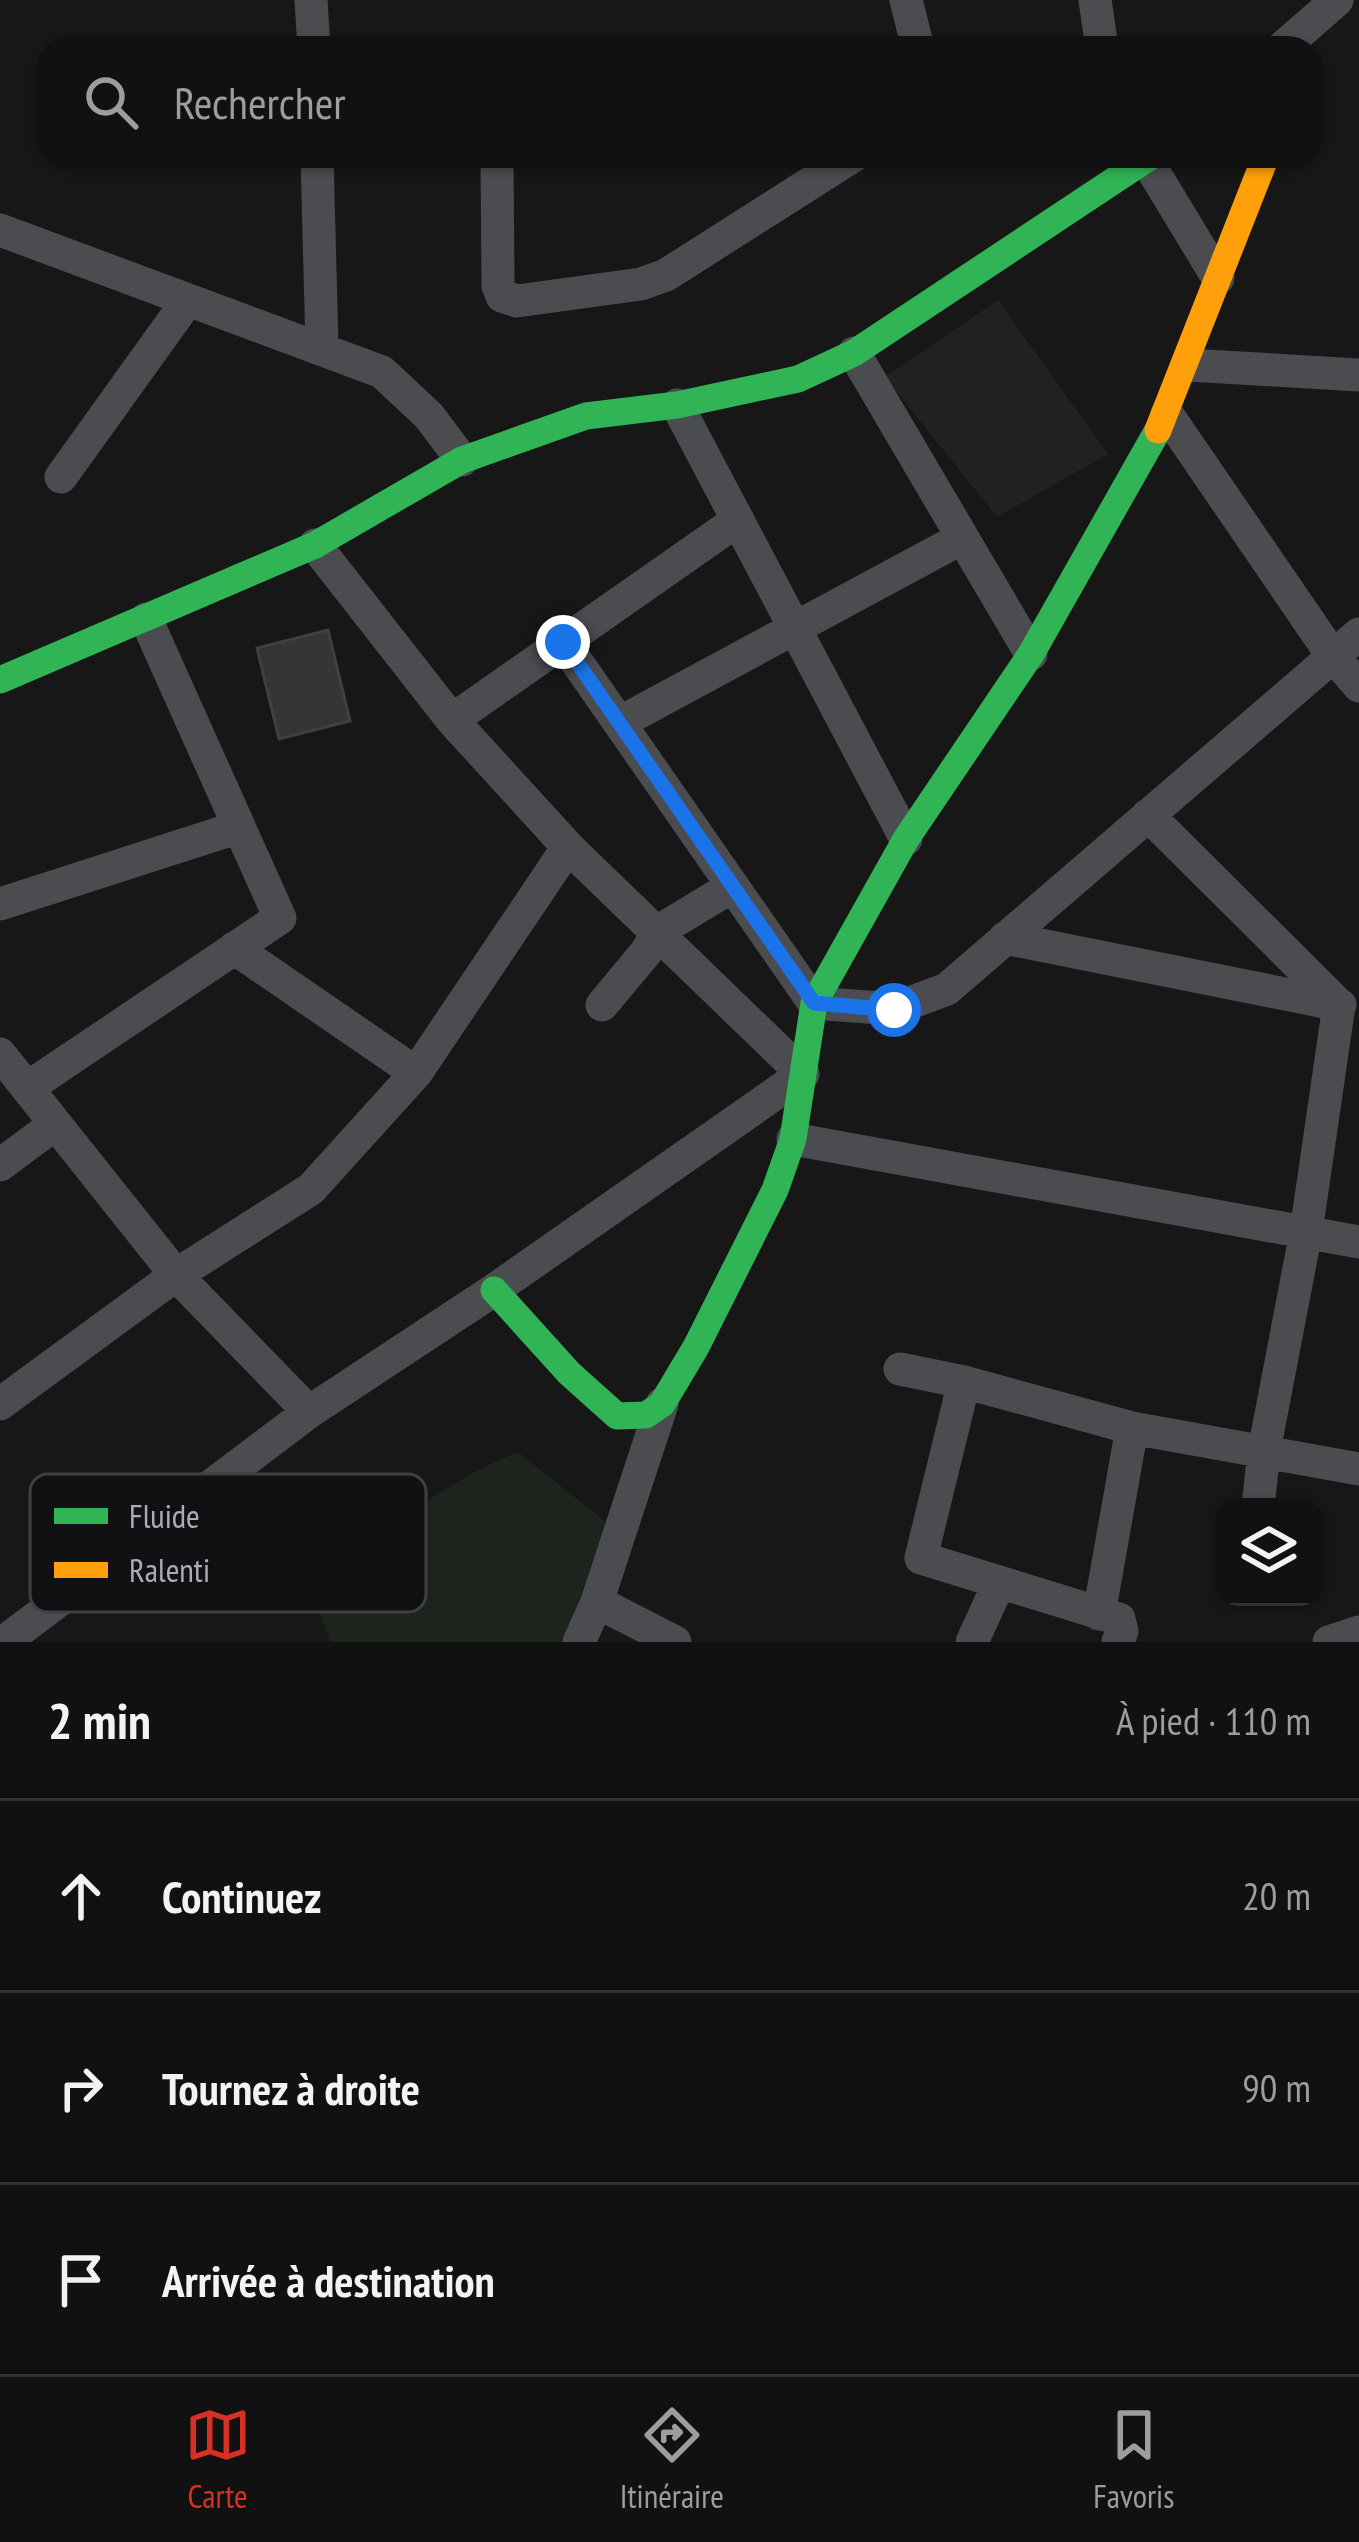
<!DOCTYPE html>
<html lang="fr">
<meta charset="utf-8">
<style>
body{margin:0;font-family:"PT Sans Narrow",sans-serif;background:#1e1f1f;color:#f1f3f6}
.controls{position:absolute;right:36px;bottom:36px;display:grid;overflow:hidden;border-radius:24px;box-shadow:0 3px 9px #0004}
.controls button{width:108px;height:108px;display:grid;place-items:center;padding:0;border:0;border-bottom:3px solid #303131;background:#111;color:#f1f3f6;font:60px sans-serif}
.stop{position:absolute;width:36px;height:36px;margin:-27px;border:9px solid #1a73e8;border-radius:50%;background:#fff}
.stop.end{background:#1a73e8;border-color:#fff;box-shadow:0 3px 12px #0008}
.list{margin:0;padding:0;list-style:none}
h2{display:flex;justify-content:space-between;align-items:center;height:156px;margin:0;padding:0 48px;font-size:51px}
h2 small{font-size:39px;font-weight:400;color:#9c9d9f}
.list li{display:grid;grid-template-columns:78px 1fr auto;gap:36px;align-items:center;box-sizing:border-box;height:192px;padding:0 48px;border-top:3px solid #303131}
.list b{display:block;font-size:45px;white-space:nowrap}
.list em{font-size:39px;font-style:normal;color:#9c9d9f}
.icon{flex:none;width:66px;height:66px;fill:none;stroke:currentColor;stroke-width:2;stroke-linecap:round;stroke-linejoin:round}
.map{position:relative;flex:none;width:1359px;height:1642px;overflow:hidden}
.search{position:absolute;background:#111;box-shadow:0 3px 9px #0004;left:36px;right:36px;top:36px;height:132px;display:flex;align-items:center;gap:30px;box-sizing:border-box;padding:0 42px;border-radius:36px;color:#9c9d9f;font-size:45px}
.sheet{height:732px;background:#111}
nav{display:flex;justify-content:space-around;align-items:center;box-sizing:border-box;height:168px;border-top:3px solid #303131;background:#111;font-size:33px;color:#9c9d9f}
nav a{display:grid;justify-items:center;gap:6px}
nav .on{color:#d93025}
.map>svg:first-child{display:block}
.built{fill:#212123}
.green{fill:#1d241e}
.building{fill:#353536;stroke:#3f4043;stroke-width:3}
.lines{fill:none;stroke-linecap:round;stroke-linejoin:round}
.street{stroke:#4b4c50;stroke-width:33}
.fast{stroke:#30b455;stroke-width:27}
.slow{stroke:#ff9f0a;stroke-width:27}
.route{stroke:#1a73e8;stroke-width:15}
.key{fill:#111113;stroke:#3e4044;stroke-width:3}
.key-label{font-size:33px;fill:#a8adb7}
</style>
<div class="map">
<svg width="1359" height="1642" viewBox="0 0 1359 1642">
<rect width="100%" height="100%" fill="#171717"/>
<!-- built -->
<path class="built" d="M998,300l110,154 -111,63 -112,-140z"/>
<!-- green -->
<path class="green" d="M518,1452l103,82 -54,108h-237l-17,-51c61,-52 130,-110 205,-139z"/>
<!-- building -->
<path class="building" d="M328,630l22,91 -71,18 -22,-91z"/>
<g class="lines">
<!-- street -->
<path class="street" d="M311,0l3,48
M906,0l12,48
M1095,0l7,48
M1282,48l55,-48
M317,156l5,191
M497,156l1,130 4,10 15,5 124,-17 25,-9 187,-119
M1144,156l74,122
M0,230l382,142 47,44 33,44
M854,353l177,301
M1189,365l170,10
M677,405l229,434
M1167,414l165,241 27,31
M61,477l127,-177
M563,642l251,361 80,6 53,-20 412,-355
M452,720l286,-200
M619,723l343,-185
M1148,815l191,190 -33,227 -42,219 -6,56
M0,904l239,-77
M1005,938l335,67
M234,948l182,125
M602,1005l45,-54 10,-19 76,-46
M0,1054l176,221 133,137
M27,1088l253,-170 -134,-299
M793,1139l566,103
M0,1165l54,-40
M900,1369l64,13 168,46 227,41
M964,1382l-43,176 198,61 3,12 -4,11
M0,1404l176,-129 135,-86 105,-116 152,-226
M597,1602l78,40
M1099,1614l33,-186
M4,1642l305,-230 185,-122 309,-216 -235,-227 -116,-127 -137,-175
M579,1642l18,-40 65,-198
M972,1642l27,-59
M1329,1642l30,-10"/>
<!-- fast -->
<path class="fast" d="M0,680l315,-135 147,-85 124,-44 91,-11 121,-26 56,-26 297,-197
M494,1290l75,83 48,43 29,-1 16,-11 34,-57 79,-157 18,-51 21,-136 92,-164 125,-185 127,-224"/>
<!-- slow -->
<path class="slow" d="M1158,430l108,-274"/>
</g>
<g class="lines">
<!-- route -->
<path class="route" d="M563,642l251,361 80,7"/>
</g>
<!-- legend -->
<rect x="30" y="1474" width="396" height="138" rx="18" class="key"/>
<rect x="54" y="1508" width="54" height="16" fill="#30b455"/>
<rect x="54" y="1562" width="54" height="16" fill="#ff9f0a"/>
<g class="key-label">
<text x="129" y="1528">Fluide</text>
<text x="129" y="1582">Ralenti</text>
</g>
</svg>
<div class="controls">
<button><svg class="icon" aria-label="layers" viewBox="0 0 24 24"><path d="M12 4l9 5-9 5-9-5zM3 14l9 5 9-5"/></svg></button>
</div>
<div class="stop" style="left:894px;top:1010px"></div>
<div class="stop end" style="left:563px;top:642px"></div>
<div class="search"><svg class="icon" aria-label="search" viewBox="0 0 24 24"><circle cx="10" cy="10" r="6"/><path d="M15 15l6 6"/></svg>Rechercher</div>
</div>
<section class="sheet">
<h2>2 min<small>À pied · 110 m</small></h2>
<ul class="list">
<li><svg class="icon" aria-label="ahead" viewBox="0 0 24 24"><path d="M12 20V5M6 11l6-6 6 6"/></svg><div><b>Continuez</b></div><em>20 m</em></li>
<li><svg class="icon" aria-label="right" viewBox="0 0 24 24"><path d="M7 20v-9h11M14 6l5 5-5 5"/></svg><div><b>Tournez à droite</b></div><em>90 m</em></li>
<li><svg class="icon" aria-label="arrive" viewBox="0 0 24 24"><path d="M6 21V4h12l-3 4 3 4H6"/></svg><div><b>Arrivée à destination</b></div></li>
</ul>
</section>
<nav>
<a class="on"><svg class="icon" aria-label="map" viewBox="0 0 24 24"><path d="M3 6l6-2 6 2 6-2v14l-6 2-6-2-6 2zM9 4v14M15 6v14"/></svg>Carte</a>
<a><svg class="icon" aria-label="directions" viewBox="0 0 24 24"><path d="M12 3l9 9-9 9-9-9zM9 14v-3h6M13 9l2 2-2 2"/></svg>Itinéraire</a>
<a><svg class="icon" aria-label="saved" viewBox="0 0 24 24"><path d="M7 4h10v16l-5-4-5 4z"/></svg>Favoris</a>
</nav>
